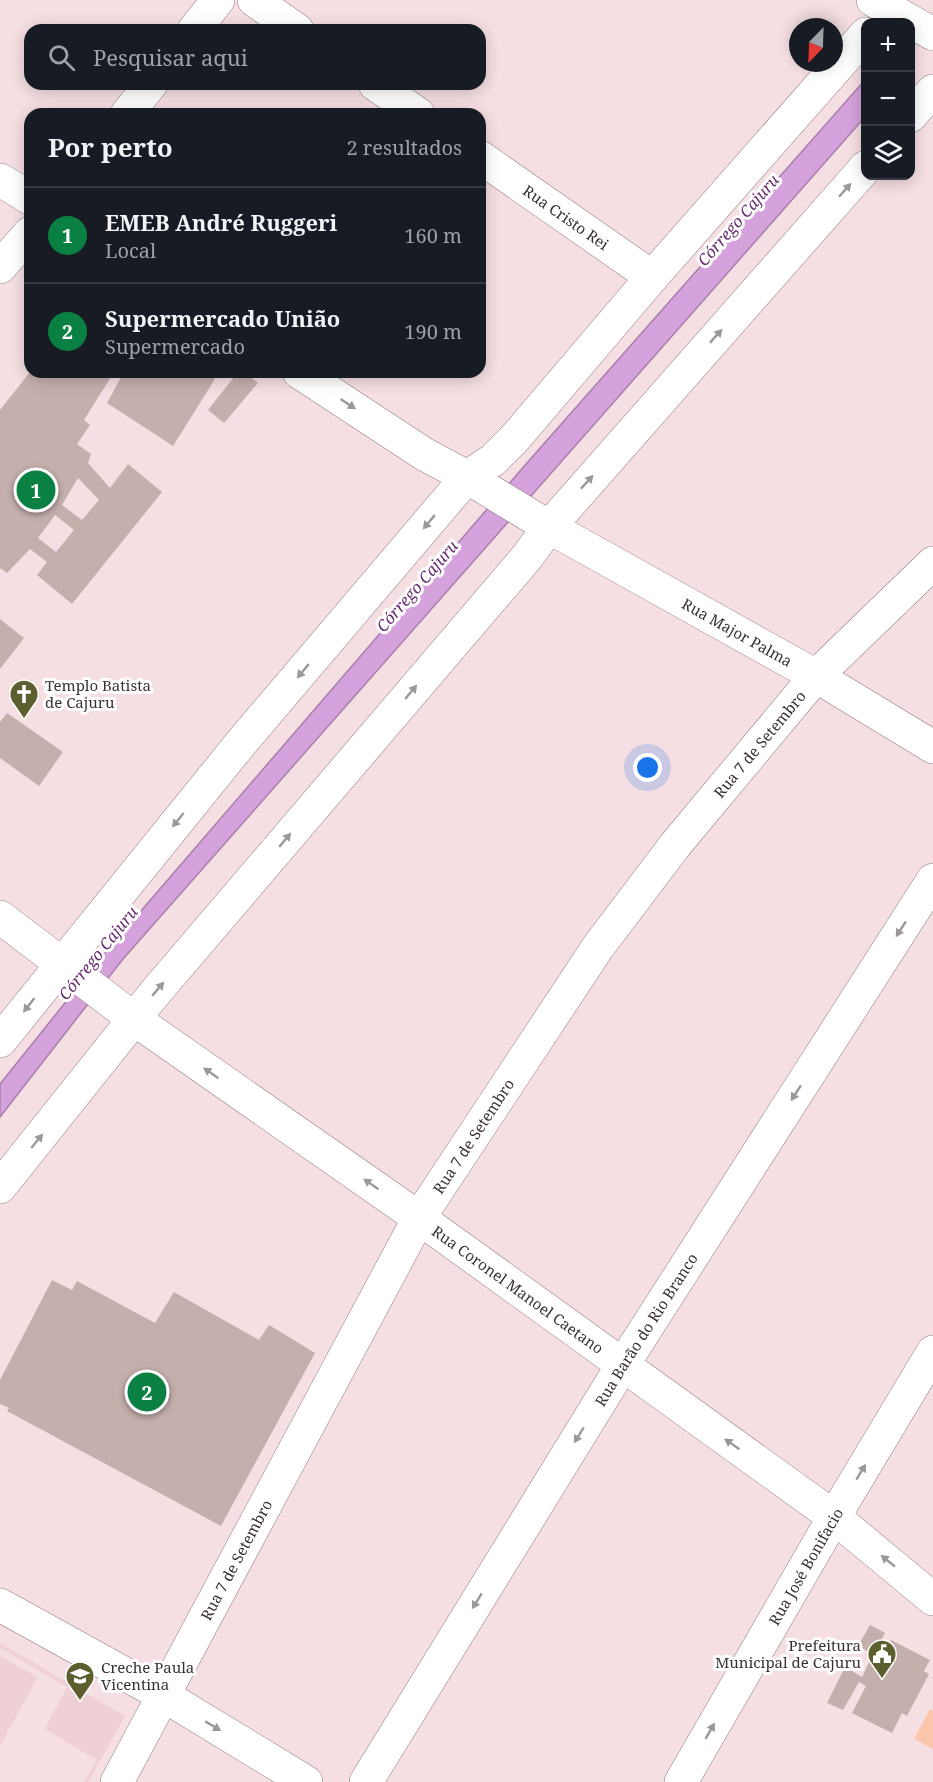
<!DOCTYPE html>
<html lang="pt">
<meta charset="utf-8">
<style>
body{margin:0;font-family:"Noto Serif",serif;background:#20242c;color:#f1f3f6}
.controls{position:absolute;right:18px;top:18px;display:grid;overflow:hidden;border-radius:12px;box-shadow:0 3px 15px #0003}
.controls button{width:54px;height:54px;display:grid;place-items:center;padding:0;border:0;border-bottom:2px solid #363941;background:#171b24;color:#f1f3f6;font:30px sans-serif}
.compass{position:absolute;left:789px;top:18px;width:54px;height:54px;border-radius:50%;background:#171b24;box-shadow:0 3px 15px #0003;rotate:203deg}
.you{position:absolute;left:648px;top:768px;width:21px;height:21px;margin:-15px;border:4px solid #fff;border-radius:50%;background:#1a73e8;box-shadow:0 0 0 9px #1a73e833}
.badge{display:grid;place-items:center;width:39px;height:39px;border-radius:50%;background:#0b8043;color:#fff;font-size:20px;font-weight:700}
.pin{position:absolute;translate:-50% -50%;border:3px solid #fff;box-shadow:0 2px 6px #0006}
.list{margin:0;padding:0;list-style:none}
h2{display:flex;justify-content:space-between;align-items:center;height:78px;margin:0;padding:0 24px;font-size:26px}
h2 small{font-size:20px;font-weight:400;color:#9ea1a6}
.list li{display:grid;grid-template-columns:39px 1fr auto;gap:18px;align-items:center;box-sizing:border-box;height:96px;padding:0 24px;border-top:2px solid #363941}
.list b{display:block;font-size:22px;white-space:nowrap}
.list p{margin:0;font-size:20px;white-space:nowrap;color:#9ea1a6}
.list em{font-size:20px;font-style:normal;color:#9ea1a6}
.icon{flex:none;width:33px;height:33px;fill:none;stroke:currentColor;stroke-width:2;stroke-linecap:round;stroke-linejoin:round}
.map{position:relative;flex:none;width:933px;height:1782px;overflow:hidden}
.search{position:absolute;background:#171b24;box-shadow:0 3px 15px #0003;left:24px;top:24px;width:462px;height:66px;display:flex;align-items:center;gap:15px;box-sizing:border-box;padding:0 21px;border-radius:18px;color:#9ea1a6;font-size:22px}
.panel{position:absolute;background:#171b24;box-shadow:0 3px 15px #0003;left:24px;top:108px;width:462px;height:270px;border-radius:18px}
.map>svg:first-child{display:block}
.built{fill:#eed0d6}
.green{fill:#fbc6ac}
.water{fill:#d5a2dd;stroke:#a680aa;stroke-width:1.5}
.building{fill:#c5afad;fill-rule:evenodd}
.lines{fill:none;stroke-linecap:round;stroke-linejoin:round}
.minor-casing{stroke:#937e82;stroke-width:34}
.major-casing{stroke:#937e82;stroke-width:34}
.minor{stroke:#fff;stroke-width:33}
.major{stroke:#fff;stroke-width:33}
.oneway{fill:#9c9899}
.labels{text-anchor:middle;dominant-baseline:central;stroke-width:6;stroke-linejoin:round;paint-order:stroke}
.street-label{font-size:15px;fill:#3a3133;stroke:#fff}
.poi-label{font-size:15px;fill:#3a3133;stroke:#fff;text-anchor:start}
.water-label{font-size:16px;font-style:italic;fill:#682c72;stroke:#fff}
</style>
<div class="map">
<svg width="933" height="1782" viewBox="0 0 933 1782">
<rect width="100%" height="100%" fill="#f6dfe3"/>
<!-- built -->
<path class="built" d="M0,1643l125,73 -37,66h-4l13,-22 -52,-31 22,-42 -67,-39z
M0,1656l38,21 -38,69z"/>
<!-- green -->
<path class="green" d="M930,1709l3,2v38l-19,-10z"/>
<!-- water -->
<path class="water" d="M865,80v37l-742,842 -123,158v-33l109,-136 417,-484z"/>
<!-- building -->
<path class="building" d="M30,372h19l5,3 2,-3h58l-30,48 6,5 -13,19 14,10 -3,9 22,25 18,-24 34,28 -90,112 -35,-29 10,-13 -17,-13 -23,24 -7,-5v-158zM78,478l21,22 -17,20 -20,-15zM55,515l19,15 -18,22 -18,-14z
M124,372h79l12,7 -42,67 -66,-43z
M238,372h6l14,11 -34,40 -16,-13z
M0,619l24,19 -24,31z
M7,713l56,39 -24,34 -39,-28v-36z
M52,1280l20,10 5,-9 78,42 19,-31 85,48 10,-15 46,28 -94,173 -214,-115 2,-3 -9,-4v-24z
M870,1625l15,8 -8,16 7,4 7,-13 39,20 -6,11 5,3 -22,42 -5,-3 -10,20 -40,-20 14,-27 -7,-4 -16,28 -16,-7 18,-36 17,10 11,-23 -15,-8z"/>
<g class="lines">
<!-- minor casing -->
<g class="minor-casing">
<g id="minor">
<path d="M254,0l43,30"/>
<path d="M873,0l60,34"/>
<path d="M194,30l24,-30"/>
<path d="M375,84l43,30"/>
<path d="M127,114l24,-30"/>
<path d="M910,116l23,-25"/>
<path id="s1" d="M480,157l172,120"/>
<path d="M0,180l30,18"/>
<path d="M0,267l30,-34"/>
<path d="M299,372l125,82 43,23 26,-17 22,-22 137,-161 214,-243"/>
<path d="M549,527l317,-360"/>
<path id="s2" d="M0,917l134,102 285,199 415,299 99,82"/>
<path d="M0,1605l163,90 143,87"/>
<path id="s3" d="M117,1782l302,-564 179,-271 78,-103 140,-168 117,71"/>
<path id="s4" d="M366,1782l256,-416 311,-486"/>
<path id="s5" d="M681,1782l153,-265 99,-165"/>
</g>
</g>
<!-- major casing -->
<g class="major-casing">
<g id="major">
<path id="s6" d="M0,1041l241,-298 226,-266 82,50 267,149 117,-113"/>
<path d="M0,1187l154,-193 373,-437 22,-30"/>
</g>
</g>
<!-- minor -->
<use href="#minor" class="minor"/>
<!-- major -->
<use href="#major" class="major"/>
</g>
<!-- one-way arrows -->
<defs><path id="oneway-solid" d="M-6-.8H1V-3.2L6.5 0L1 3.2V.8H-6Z" transform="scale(1.5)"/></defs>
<g class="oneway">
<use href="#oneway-solid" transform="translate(845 190) rotate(-48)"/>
<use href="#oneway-solid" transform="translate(716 336) rotate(-48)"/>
<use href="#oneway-solid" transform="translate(348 404) rotate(33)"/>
<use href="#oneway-solid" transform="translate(587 482) rotate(-48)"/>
<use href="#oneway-solid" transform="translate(429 522) rotate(130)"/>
<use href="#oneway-solid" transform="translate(303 671) rotate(130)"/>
<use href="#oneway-solid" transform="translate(411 692) rotate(-50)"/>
<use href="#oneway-solid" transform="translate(178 820) rotate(129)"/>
<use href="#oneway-solid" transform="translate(285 840) rotate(-50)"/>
<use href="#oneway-solid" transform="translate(901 929) rotate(123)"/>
<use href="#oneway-solid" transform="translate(158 989) rotate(-50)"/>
<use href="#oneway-solid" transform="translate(29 1005) rotate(128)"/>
<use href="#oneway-solid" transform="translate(211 1073) rotate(-145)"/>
<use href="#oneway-solid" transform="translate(796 1093) rotate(123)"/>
<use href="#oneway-solid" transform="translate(37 1141) rotate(-51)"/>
<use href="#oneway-solid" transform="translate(371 1184) rotate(-145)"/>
<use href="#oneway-solid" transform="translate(579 1435) rotate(122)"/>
<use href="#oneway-solid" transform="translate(732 1444) rotate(-145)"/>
<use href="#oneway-solid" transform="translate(861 1472) rotate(-59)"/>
<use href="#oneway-solid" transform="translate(888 1561) rotate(-141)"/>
<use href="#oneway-solid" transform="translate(477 1601) rotate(122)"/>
<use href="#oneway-solid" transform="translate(213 1726) rotate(31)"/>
<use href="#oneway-solid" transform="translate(710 1731) rotate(-60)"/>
</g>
<!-- icons -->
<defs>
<g id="church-pin" transform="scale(1.5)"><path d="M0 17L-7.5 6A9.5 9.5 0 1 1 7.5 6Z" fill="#5c5f2d" stroke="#fff"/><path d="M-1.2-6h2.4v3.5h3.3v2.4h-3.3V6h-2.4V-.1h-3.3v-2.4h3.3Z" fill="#fff"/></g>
<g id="civic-pin" transform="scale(1.5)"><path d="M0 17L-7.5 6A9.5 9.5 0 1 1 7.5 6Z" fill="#5c5f2d" stroke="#fff"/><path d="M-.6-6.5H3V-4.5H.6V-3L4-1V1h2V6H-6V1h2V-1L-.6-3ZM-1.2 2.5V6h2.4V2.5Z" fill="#fff"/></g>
<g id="school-pin" transform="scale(1.5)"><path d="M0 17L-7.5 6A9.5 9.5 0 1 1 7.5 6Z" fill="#5c5f2d" stroke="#fff"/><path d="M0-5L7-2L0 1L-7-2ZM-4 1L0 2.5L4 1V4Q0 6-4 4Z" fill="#fff"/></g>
</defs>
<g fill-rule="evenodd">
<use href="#church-pin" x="24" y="694"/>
<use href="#civic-pin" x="882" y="1654"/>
<use href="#school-pin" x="80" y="1676"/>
</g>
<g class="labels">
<!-- street labels -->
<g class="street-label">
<text stroke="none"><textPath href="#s1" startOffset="105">Rua Cristo Rei</textPath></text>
<text stroke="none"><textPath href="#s6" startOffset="1044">Rua Major Palma</textPath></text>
<text stroke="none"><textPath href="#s3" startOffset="1224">Rua 7 de Setembro</textPath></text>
<text stroke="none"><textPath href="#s3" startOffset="738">Rua 7 de Setembro</textPath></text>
<text stroke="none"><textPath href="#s2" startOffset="638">Rua Coronel Manoel Caetano</textPath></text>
<text stroke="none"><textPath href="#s4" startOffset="532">Rua Barão do Rio Branco</textPath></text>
<text stroke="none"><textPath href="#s3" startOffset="252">Rua 7 de Setembro</textPath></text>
<text stroke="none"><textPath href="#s5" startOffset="249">Rua José Bonifacio</textPath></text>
</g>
<!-- poi labels -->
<g class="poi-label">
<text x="45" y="685">Templo Batista<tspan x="45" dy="17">de Cajuru</tspan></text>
<text x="861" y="1645" text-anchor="end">Prefeitura<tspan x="861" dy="17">Municipal de Cajuru</tspan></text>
<text x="101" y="1667">Creche Paula<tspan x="101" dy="17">Vicentina</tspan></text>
</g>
<!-- water labels -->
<g class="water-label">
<text transform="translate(738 220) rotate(-49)">Córrego Cajuru</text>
<text transform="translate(417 586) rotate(-49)">Córrego Cajuru</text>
<text transform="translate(98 953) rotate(-51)">Córrego Cajuru</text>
</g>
</g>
</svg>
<div class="controls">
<button>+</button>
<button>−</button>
<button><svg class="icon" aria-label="layers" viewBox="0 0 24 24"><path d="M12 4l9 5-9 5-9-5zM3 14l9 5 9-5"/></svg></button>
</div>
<svg class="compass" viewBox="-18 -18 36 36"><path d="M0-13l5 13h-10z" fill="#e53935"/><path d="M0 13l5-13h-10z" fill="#9ea1a6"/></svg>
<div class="you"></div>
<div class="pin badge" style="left:36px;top:490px">1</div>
<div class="pin badge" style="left:147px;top:1392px">2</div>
<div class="search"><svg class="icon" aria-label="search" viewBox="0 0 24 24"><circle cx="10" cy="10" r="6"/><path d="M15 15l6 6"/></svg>Pesquisar aqui</div>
<section class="panel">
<h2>Por perto<small>2 resultados</small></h2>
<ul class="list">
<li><span class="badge">1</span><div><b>EMEB André Ruggeri</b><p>Local</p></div><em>160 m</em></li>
<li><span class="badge">2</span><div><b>Supermercado União</b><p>Supermercado</p></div><em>190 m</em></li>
</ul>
</section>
</div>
